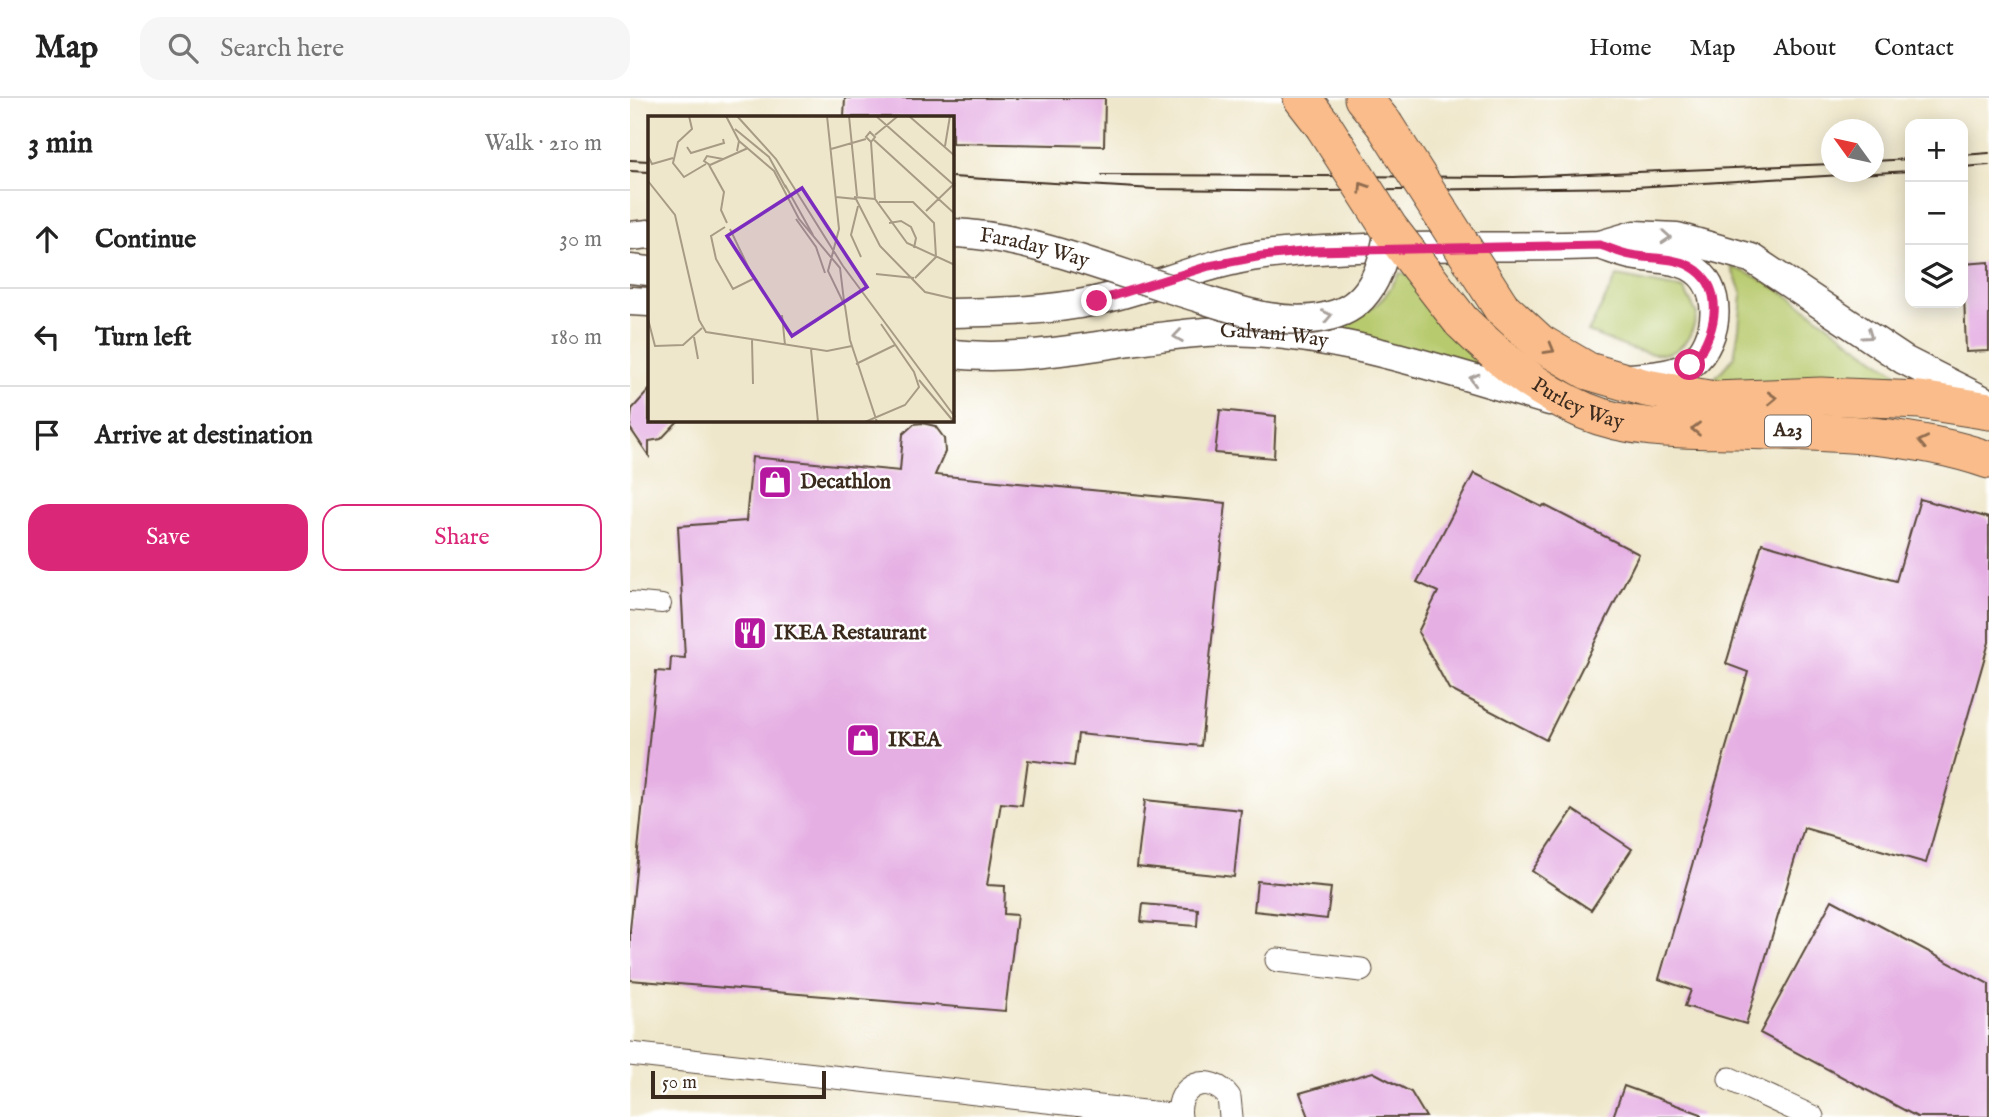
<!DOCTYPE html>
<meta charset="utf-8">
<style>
body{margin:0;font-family:"IM FELL English",serif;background:#f6f6f6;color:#222}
.controls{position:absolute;right:21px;top:21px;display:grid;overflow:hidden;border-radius:14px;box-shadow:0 4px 18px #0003}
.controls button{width:63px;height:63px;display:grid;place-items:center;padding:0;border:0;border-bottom:2px solid #e0e0e0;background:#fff;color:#222;font:35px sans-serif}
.compass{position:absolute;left:1191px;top:21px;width:63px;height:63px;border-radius:50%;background:#fff;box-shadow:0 4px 18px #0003;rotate:303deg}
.scale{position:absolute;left:21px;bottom:18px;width:175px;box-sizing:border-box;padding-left:7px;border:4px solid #3b2a1e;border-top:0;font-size:19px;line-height:24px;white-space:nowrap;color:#3b2a1e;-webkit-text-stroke:5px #fff;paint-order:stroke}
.stop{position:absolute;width:21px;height:21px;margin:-16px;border:5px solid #db2777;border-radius:50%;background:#fff}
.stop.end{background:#db2777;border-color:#fff;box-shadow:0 2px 7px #0008}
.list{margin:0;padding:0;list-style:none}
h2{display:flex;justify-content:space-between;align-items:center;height:91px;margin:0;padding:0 28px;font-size:30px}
h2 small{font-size:23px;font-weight:400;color:#767676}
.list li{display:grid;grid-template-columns:46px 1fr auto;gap:21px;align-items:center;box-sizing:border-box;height:98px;padding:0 28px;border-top:2px solid #e0e0e0}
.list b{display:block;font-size:26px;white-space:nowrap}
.list em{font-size:23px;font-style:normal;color:#767676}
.actions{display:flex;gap:14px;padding:21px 28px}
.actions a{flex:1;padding:16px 0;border:2px solid #db2777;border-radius:21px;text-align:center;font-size:24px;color:#db2777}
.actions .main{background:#db2777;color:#fff}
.icon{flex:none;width:38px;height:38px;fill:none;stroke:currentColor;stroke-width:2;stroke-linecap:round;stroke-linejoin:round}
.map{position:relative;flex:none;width:1359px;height:1019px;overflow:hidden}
header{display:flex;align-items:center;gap:42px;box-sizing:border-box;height:98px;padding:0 35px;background:#fff;border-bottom:2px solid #e0e0e0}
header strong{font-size:33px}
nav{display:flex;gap:38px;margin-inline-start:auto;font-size:24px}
.search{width:490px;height:63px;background:#f6f6f6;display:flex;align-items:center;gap:18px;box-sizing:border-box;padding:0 24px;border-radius:21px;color:#767676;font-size:26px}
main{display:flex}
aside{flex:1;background:#fff}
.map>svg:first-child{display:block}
.green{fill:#b8ca6e;stroke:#7a7a46;stroke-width:2}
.building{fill:#e5afe3}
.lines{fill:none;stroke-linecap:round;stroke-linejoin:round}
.pedestrian-casing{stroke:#564638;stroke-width:20}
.minor-casing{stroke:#564638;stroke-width:25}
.tertiary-casing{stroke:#564638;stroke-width:31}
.trunk-casing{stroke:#564638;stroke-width:39}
.pedestrian{stroke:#fff;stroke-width:18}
.minor{stroke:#fff;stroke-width:23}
.tertiary{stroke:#fff;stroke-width:28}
.trunk{stroke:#f9bc8a;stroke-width:37}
.tram{stroke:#3b2a1e;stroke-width:2}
.tertiary-bridge-casing{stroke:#564638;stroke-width:31;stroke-linecap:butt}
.trunk-bridge-casing{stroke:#564638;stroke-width:39;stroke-linecap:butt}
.tertiary-bridge{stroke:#fff;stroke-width:28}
.trunk-bridge{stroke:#f9bc8a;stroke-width:37}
.oneway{stroke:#906c4f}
.oneway2{stroke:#a79f9a}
.route{stroke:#db2777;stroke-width:9}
.labels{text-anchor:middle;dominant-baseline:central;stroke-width:5;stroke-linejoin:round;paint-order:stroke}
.shield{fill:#fff;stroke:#766a62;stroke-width:2}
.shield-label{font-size:19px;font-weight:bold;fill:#3b2a1e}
.street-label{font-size:21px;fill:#3b2a1e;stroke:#fff}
.poi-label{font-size:21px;font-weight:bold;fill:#3b2a1e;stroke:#fff;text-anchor:start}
.inset-road{fill:none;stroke:#a79b86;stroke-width:2}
.view{fill:#7b2cbf;fill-opacity:0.15;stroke:#7b2cbf;stroke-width:3.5}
.inset-edge{fill:none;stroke:#3b2a1e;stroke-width:3.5}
</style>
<header>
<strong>Map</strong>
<div class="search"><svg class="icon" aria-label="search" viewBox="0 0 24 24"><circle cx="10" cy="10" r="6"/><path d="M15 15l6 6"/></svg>Search here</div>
<nav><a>Home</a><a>Map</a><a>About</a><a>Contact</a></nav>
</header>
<main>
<aside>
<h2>3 min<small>Walk · 210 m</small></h2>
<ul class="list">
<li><svg class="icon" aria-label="ahead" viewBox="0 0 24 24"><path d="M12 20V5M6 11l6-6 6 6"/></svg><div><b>Continue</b></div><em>30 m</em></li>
<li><svg class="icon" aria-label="left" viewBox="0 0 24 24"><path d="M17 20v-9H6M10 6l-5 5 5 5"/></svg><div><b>Turn left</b></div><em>180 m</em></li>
<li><svg class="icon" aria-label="arrive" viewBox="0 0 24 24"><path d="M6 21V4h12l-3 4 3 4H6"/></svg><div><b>Arrive at destination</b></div></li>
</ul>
<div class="actions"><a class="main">Save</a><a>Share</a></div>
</aside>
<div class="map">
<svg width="1359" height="1019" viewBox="0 0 1359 1019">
<rect width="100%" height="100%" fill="#fff"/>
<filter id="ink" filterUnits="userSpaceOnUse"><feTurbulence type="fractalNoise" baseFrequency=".0143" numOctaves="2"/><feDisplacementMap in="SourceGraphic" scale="14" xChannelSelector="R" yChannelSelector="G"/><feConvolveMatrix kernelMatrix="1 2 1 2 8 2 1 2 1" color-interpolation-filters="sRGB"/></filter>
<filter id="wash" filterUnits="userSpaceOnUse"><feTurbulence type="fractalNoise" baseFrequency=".00686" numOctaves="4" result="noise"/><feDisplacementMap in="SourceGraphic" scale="28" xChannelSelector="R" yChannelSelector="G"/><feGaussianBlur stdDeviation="1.57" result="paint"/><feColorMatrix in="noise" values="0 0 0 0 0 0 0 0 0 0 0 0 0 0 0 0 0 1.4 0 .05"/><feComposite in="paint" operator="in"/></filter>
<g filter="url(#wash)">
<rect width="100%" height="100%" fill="#efe7cb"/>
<!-- green -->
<path class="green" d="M1101,169c54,16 111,73 160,102l6,5 -8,10 -171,2 -4,-7 20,-22 5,-29 3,-34z
M770,175l8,2 72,86 1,5 -170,-37c26,-7 55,-11 73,-32 6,-7 10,-16 16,-24z
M987,178l67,13 13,25c-14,67 -65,34 -109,18z"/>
<g id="blocks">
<!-- building -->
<path class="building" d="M215,0h260l-1,48 -152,-3v-26h-108z
M1359,164v89l-23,1 -3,-88z
M19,292v30h30l-18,19 -12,2v15l-19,-28 2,-19z
M590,312l56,6 -2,42 -59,-5z
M292,325l13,3 9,12 1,14 -10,23 291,28 -25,243 -123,-12 -4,32 -46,-6 -6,45 -21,-2 -14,82 18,1 -1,28 13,1 -12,96 -375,-31v-50l26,-259 14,1 1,-15 14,1 -7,-132 68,-5 6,-64 148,14 3,-37 11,-10z
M844,375l68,34 2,-2 95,49 -93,186 -97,-51 -31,-57 20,-40 -21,-10z
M1290,401l69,19v124l-63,221 -122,-35 -58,196 -61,-18 6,-16 -32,-11 89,-307 -22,-8 36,-121 134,38z
M515,702l96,10 -7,67 -97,-10z
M943,712l59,39 -41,61 -59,-39z
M627,783l74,7 -4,31 -73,-8z
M1202,802l157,84v133h-72l-157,-84z
M513,806l55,5 -1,17 -56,-4z
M743,974l38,20 15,25h-117l-9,-24z
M994,988l77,28v3h-88z"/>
</g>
</g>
<g filter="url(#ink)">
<use href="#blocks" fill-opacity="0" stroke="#564638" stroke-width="2"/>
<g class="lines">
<!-- pedestrian casing -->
<g class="pedestrian-casing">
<path id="pedestrian" d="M0,503l32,3"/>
</g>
<!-- minor casing -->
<g class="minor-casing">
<path id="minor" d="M647,862l84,10
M0,956l549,62
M1100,981l82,38
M550,1019c-5,-33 30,-45 49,-20l2,20"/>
</g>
<!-- tertiary casing -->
<g class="tertiary-casing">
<g id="tertiary">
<path d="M0,138l19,-2"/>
<path d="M970,147c10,3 20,8 31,10 18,4 40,2 58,11 36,18 31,74 3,97 -17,13 -42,13 -62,15"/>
<path d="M0,171l19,2"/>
<path d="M0,203l19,1"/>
<path d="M322,215c48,-1 95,-2 143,-12 57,-12 111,-39 169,-46 111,-13 225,-6 336,-10l34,-10 43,2 74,21 153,102 85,43"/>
<path id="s1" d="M322,256c86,9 169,-16 254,-22 111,-7 239,39 344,69"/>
</g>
</g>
<!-- trunk casing -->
<g class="trunk-casing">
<g id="trunk">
<path d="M672,0l21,27"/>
<path d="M733,0l21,26"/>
<path d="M871,209l39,36 48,28 58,17 68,12 107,-4 99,4 69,11"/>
<path id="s2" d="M831,223c38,37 75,69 124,90 48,20 101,18 152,19 85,2 171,2 252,30"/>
</g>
</g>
<!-- pedestrian -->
<use href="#pedestrian" class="pedestrian"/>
<!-- minor -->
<use href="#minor" class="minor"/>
<!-- tertiary -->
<use href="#tertiary" class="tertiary"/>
<!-- trunk -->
<use href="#trunk" class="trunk"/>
<!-- tram -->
<path class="tram" d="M1333,57l26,-2
M0,62l19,1
M1244,63l36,-2
M1333,69l26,-2
M0,73l19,1
M472,77l412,2 318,-13
M322,79l202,12 171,2 310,-4 275,-16"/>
<!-- tertiary-bridge casing -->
<g class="tertiary-bridge-casing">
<g id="tertiary-bridge">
<path id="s3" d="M322,135c75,2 165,40 238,62 44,14 99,35 146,19 37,-12 48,-51 53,-86"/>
</g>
</g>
<!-- trunk-bridge casing -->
<g class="trunk-bridge-casing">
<path id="trunk-bridge" d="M754,26l117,183
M693,27l66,103 72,93"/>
</g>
<!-- tertiary-bridge -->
<use href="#tertiary-bridge" class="tertiary-bridge"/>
<!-- trunk-bridge -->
<use href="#trunk-bridge" class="trunk-bridge"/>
</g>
<!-- one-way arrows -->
<defs><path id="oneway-chevron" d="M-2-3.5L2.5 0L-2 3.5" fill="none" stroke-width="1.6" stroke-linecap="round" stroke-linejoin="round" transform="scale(1.75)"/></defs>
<g class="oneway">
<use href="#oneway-chevron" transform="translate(733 89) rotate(-123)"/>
<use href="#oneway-chevron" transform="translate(920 251) rotate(30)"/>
<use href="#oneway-chevron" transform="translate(1142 300) rotate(-2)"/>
<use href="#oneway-chevron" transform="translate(1066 331) rotate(-179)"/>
<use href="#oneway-chevron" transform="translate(1293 344) rotate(-168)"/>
</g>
<g class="oneway2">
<use href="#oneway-chevron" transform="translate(1036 139) rotate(4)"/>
<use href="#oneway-chevron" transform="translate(697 218) rotate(-12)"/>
<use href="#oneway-chevron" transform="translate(1238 237) rotate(35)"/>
<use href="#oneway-chevron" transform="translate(548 238) rotate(172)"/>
<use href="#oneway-chevron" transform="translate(844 281) rotate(-164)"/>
</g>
</g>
<g class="lines" filter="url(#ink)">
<!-- route -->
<path class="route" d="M467,203l112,-35 53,-10 50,-5 288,-6c10,3 20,8 31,10 19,4 42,2 59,11 39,21 25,74 0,99"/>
</g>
<!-- icons -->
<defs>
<g id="shop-square" transform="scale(1.75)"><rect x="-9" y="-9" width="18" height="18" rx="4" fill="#b5179e" stroke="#fff"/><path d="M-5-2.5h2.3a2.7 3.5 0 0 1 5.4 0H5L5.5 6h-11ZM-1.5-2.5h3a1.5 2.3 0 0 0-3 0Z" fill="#fff"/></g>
<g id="restaurant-square" transform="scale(1.75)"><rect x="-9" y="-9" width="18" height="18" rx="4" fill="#b5179e" stroke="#fff"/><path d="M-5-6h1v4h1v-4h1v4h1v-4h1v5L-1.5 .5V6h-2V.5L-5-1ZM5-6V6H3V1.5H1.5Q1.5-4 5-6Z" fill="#fff"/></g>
</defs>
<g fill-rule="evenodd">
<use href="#shop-square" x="145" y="384"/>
<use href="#restaurant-square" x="120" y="535"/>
<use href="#shop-square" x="233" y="642"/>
</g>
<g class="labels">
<!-- shield labels -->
<rect class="shield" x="1135" y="317.5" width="46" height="31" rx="5"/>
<g class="shield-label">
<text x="1158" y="333">A23</text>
</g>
<!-- street labels -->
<g class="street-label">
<text stroke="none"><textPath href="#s3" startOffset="84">Faraday Way</textPath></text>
<text stroke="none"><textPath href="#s1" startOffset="324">Galvani Way</textPath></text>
<text stroke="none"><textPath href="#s2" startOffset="145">Purley Way</textPath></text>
</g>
<!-- poi labels -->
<g class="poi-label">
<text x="170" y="384">Decathlon</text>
<text x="144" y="535">IKEA Restaurant</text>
<text x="258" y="642">IKEA</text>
</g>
</g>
<!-- overview -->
<g transform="translate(18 18)">
<rect width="306" height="306" fill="#efe7cb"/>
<path class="inset-road" d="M41,0l3,13 -14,13 -5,21 11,14 22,-13M78,0l13,25 -2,10M89,0l39,43 67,107 112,151M179,0l12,113 -11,42 17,35 5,34 27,82M201,0l8,80M228,0l79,70M261,0l46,40M87,13l34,28 17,31M227,19l23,-19M226,24l81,74M91,25l35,30 25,48 41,49 4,33M223,26l-5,-5 4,-5 5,5 -4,5 4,57M297,30l5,-30M39,31l4,6 33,-10 -1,-4M183,33l35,-10M0,40l4,8 21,-6M75,43l-16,-3 -3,5 6,4 38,-17M61,49l15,27 -3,18 6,13M0,65l27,34 24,105 7,12 121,19 25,-5M137,69l28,50M188,81l20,2 24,47 45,46 30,7M206,81l21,2 32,44 48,22M231,86h34l21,21 2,34 -21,21M210,90l-7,29 10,22M278,95l29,-28M148,103l20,28 9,26M241,107l12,-2 10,6 5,11 -2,10M77,111l-14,9 5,23 17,30 20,-10M82,113l23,48M228,158l38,4M134,199l3,30M0,203l7,27 28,-1 19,-17M46,221l4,22M104,224l1,44M163,233l7,73M208,248l39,-19M271,264l35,42M217,306l40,-17 14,-18 -5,-15 -33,-48"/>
<path class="view" d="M154,72l65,99 -75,49 -65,-100z"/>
<rect width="306" height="306" class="inset-edge"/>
</g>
</svg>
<div class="controls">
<button>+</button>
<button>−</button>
<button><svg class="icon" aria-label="layers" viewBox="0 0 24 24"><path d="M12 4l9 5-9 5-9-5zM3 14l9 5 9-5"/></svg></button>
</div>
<svg class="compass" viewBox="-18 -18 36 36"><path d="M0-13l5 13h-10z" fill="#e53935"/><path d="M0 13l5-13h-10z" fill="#767676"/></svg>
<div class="scale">50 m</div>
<div class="stop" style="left:1060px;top:267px"></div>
<div class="stop end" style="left:467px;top:203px"></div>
</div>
</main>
